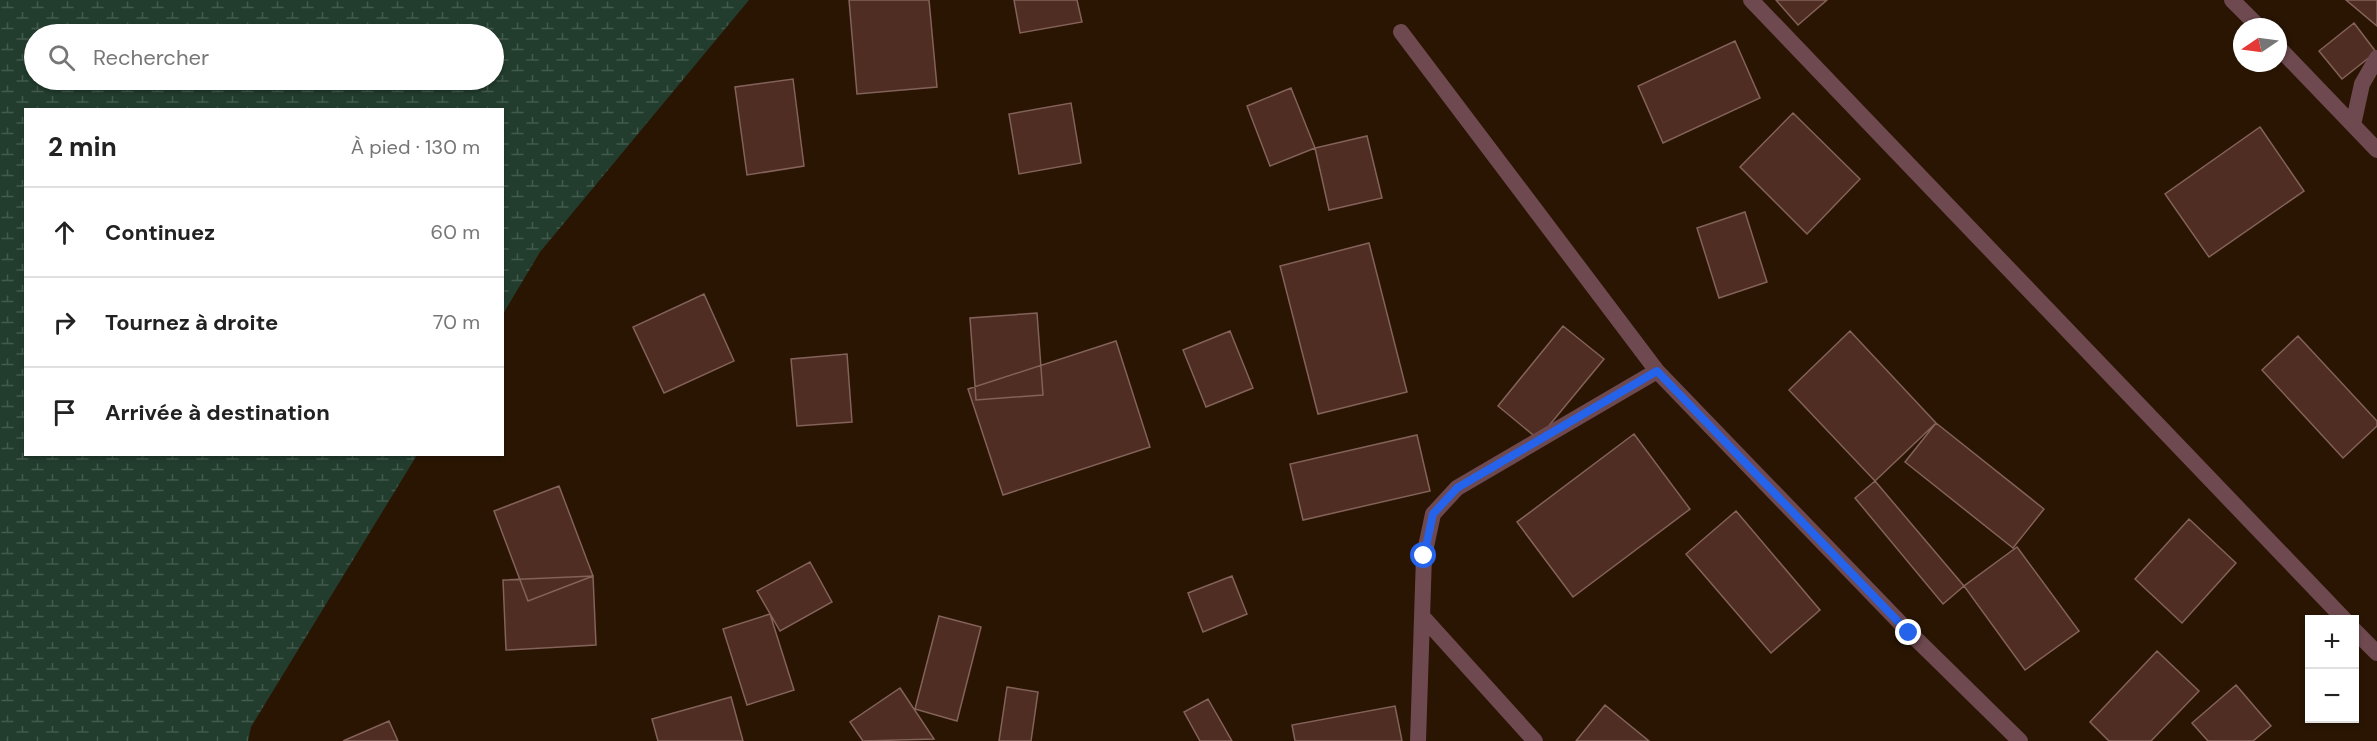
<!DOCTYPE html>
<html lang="fr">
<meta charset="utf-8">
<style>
body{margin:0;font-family:"DM Sans",sans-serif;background:#f6f6f6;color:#222}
.controls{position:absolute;right:18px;bottom:18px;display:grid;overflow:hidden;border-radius:0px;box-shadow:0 2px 4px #0004}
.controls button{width:54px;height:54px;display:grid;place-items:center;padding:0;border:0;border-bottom:2px solid #e0e0e0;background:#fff;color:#222;font:30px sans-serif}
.compass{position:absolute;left:2233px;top:18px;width:54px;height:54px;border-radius:50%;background:#fff;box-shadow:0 2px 4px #0004;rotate:257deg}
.stop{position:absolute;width:18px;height:18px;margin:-14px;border:4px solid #2563eb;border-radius:50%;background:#fff}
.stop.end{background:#2563eb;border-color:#fff;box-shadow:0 2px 6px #0008}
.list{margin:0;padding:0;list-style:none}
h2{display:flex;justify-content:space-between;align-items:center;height:78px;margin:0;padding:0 24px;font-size:26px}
h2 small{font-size:20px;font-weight:400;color:#767676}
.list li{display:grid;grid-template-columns:39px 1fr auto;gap:18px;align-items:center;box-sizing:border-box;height:90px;padding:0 24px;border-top:2px solid #e0e0e0}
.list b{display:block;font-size:22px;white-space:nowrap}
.list em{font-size:20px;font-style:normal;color:#767676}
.icon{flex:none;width:33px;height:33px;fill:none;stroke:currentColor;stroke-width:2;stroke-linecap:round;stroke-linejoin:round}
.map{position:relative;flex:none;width:2377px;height:741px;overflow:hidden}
.search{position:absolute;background:#fff;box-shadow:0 2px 4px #0004;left:24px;top:24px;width:480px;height:66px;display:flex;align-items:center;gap:15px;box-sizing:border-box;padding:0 21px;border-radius:33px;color:#767676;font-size:22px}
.panel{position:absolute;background:#fff;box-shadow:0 2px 4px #0004;left:24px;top:108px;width:480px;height:348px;border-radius:0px}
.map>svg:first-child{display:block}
.wetland{fill:url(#wetland-marsh);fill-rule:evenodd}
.building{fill:#4f2d23;stroke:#836259;stroke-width:1.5}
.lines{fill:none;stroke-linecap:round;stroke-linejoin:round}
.minor{stroke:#6e4950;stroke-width:16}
.route{stroke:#2563eb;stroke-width:8}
</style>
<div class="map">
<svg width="2377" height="741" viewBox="0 0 2377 741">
<defs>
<pattern id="wetland-marsh" width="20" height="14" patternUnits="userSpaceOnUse" patternTransform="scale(1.5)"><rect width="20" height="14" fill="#223d2e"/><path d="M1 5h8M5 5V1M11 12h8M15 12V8" fill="none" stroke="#42594b"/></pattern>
</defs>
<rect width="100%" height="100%" fill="#2a1503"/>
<!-- wetland -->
<path class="wetland" d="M0,0h749l-209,252 -37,62 -1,-204h-476v344l391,1 -166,272 -3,14h-248zM34,34h460v46h-460z"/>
<!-- building -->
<path class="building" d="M849,0h80l8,87 -80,7z
M1014,0h63l5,22 -62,11z
M1776,0h51l-29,25z
M2346,0h31v26z
M2354,23l22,29 -34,27 -23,-28z
M1735,41l25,57 -97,45 -25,-57z
M793,79l11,87 -57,9 -12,-88z
M1291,88l24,60 -45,18 -23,-60z
M1071,103l10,60 -62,11 -10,-60z
M1793,113l67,66 -53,55 -67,-67z
M2260,127l44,64 -95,66 -44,-63z
M1367,136l15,62 -53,12 -14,-62z
M1745,212l22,70 -48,16 -22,-70z
M1369,243l38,149 -89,22 -38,-148z
M704,294l30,67 -70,32 -31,-66z
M1037,313l6,82 -67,5 -6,-82z
M1563,326l41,33 -66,80 -40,-33z
M1230,331l23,57 -47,19 -23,-57z
M1850,331l86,92 -61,58 -86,-91z
M2298,336l79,85v5l-34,32 -81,-88z
M1116,341l34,106 -147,48 -35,-106z
M847,354l5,68 -55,4 -6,-67z
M1936,423l108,86 -31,39 -108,-86z
M1634,434l56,75 -117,88 -56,-75z
M1417,435l13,56 -127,29 -13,-56z
M1875,481l89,105 -21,18 -88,-106z
M559,486l34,90 -65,25 -34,-90z
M1736,511l84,99 -49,43 -85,-99z
M2189,519l47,44 -54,60 -47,-44z
M2017,547l62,84 -54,39 -61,-84z
M810,562l22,40 -52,29 -23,-40z
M593,576l3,69 -90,5 -3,-70z
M1232,576l15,38 -44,18 -15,-39z
M770,614l24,76 -47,15 -24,-76z
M939,616l42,11 -24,94 -42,-12z
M2157,651l42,40 -48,50h-42l-19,-19z
M2236,685l35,41 -18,15h-45l-16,-18z
M1007,687l31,5 -7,49h-32z
M900,688l34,51 -71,2 -13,-19z
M731,697l12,44h-85l-6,-22z
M1208,699l24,42h-32l-16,-29z
M1605,705l44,36h-73z
M1395,706l7,35h-107l-3,-16z
M389,721l9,20h-55z"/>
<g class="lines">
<!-- minor -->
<path class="minor" d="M1751,0l594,620
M2232,0l27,27
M1401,32l256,339 252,261 111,109
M2278,47l99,103
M2353,125l9,-41 15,-26
M1422,616l113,125
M2354,630l23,23
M1418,741l6,-185 9,-42 24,-26 200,-117"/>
</g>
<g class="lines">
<!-- route -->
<path class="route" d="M1424,556l9,-42 24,-26 200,-117 252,262"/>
</g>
</svg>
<div class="controls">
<button>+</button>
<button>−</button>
</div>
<svg class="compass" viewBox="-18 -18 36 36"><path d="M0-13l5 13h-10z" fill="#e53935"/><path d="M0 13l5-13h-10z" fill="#767676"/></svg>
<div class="stop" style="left:1424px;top:556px"></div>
<div class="stop end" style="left:1909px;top:633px"></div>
<div class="search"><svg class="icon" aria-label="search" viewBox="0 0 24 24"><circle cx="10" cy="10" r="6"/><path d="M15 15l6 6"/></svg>Rechercher</div>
<section class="panel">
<h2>2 min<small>À pied · 130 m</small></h2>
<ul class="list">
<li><svg class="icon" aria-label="ahead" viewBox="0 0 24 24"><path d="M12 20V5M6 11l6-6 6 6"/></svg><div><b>Continuez</b></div><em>60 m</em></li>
<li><svg class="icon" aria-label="right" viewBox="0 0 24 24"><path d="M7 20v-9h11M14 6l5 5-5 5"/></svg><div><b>Tournez à droite</b></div><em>70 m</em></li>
<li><svg class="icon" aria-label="arrive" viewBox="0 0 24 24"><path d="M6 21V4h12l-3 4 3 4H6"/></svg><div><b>Arrivée à destination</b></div></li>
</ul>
</section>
</div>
